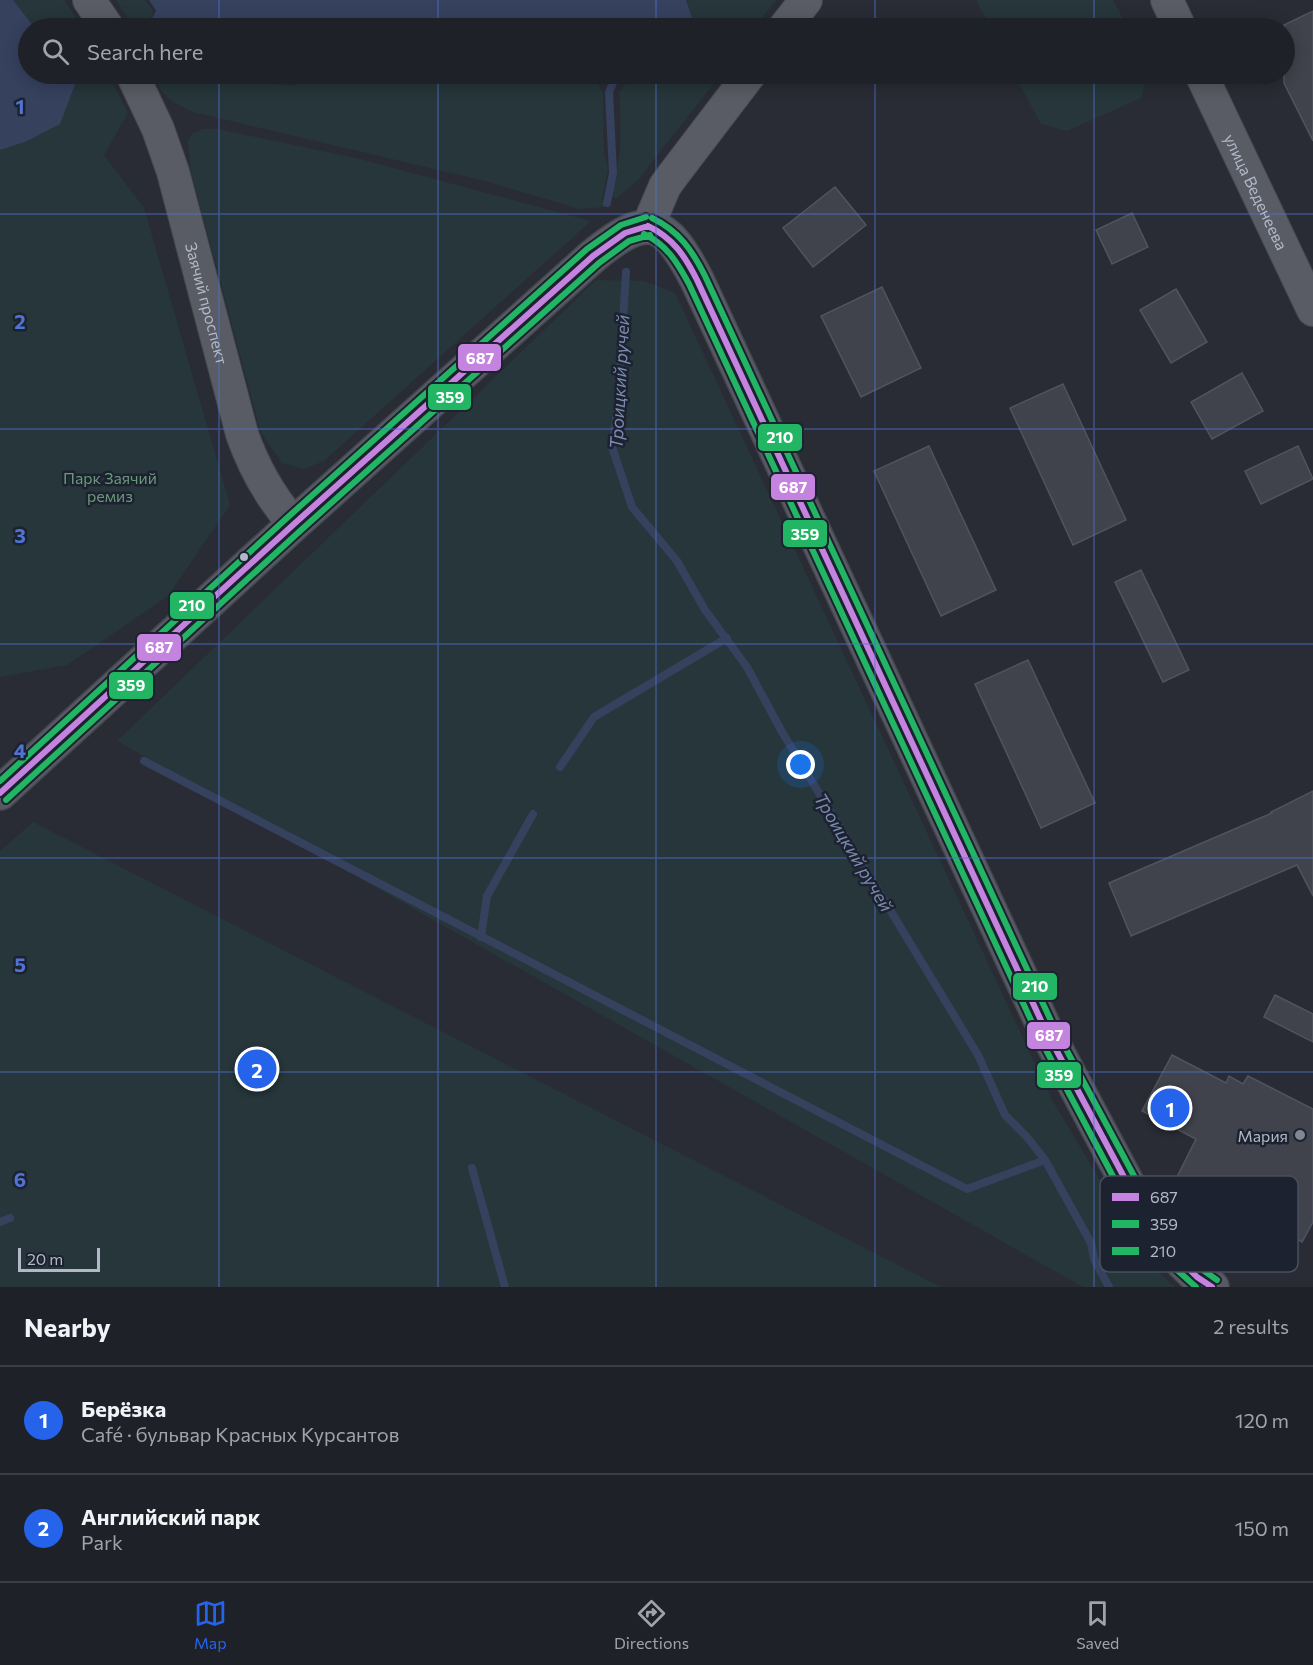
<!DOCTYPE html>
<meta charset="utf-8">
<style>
body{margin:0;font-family:Commissioner,sans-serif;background:#272930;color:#f1f3f6}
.scale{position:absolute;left:18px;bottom:15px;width:82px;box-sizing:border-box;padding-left:6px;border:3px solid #b2b8c7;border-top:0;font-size:16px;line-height:21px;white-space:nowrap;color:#b2b8c7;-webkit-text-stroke:4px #1c2230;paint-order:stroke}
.you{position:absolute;left:801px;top:765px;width:21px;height:21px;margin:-15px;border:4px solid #fff;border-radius:50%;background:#1a73e8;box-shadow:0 0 0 9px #1a73e833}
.badge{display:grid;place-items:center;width:39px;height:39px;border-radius:50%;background:#2563eb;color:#fff;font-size:20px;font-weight:700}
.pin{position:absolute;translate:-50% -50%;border:3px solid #fff;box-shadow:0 2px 6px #0006}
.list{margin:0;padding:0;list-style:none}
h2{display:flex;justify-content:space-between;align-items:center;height:78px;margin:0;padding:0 24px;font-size:26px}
h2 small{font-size:20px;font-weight:400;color:#a1a3a8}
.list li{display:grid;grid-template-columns:39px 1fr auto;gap:18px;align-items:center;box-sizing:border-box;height:108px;padding:0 24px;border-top:2px solid #3c3e45}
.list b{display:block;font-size:22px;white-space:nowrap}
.list p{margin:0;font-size:20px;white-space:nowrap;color:#a1a3a8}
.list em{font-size:20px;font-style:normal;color:#a1a3a8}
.icon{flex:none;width:33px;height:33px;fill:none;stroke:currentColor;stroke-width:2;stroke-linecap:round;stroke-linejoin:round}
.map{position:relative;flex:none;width:1313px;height:1287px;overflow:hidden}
.search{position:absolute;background:#1f2128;box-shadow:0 3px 15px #0003;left:18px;right:18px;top:18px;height:66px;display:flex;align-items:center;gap:15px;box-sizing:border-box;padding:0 21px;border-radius:33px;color:#a1a3a8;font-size:22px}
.sheet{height:294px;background:#1f2128}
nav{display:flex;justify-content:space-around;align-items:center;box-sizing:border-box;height:84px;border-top:2px solid #3c3e45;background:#1f2128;font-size:16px;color:#a1a3a8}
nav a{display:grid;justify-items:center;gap:3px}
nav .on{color:#2563eb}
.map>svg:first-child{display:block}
.green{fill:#26363b}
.water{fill:#36415e}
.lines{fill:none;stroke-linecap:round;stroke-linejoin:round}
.stream{stroke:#36415e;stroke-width:8}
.building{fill:#40434c;stroke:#51545d;stroke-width:1.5}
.street-casing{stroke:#45484f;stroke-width:34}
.secondary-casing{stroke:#45484f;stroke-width:36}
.street{stroke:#595c64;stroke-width:32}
.secondary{stroke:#575a62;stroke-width:33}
.bus-1-casing{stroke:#1c2230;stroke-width:10}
.bus-2-casing{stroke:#1c2230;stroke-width:10}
.bus-3-casing{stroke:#1c2230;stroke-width:10}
.bus-1{stroke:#c483df;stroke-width:6}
.bus-2{stroke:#21b564;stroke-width:6}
.bus-3{stroke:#21b564;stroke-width:6}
.grid{fill:none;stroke:#5173d2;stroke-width:1.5;stroke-opacity:0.55}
.bus-dot{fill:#b2b8c7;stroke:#1c2230;stroke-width:2}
.poi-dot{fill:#828794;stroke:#1c2230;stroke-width:2}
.labels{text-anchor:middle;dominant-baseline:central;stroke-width:5;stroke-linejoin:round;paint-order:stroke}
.street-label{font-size:16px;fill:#b2b8c7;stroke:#1c2230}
.park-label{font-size:16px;fill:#6a987a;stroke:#1c2230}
.poi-label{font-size:16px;fill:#b2b8c7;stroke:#1c2230;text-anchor:end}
.water-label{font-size:18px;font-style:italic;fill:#7b8aaf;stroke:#1c2230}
.key{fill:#1c2230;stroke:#494f5d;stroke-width:1.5}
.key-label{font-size:16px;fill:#b2b8c7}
.grid-label{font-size:20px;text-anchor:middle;font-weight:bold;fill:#5173d2;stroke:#1c2230;stroke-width:5;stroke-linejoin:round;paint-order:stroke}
.line-badge{stroke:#1c2230;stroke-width:2}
.badge-label{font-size:16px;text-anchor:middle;font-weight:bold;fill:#fff}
</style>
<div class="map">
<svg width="1313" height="1287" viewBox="0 0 1313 1287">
<rect width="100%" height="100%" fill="#292c35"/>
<!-- green -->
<path class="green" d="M13,0h51l19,28h-48z
M116,0h29l9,12 -9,16h-11z
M686,0h90l-22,28h-68l6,-10z
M976,0h137l15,28h-137z
M73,74h35l20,39 -24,42 40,53 86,297 -62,91 -101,69 -67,12v-527l25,-8 52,-63z
M152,74h86l16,7 36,5 48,-12h252l5,4 8,15 1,59 4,17 -6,31 4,7 -27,2 -94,-28 -292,-69c-24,-12 -29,-13 -41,-38z
M646,74h75l-83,106 -22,19 -5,-5c11,-33 11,-68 8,-102l8,-9z
M1014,74h134l-7,24 -74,33 -26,-7z
M203,129h15l142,30 231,62 -267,240 -20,8 -22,-6 -21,-30 -71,-265 -2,-28 5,-7z
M596,280l48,1 31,12 376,805 83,139 24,35 17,15h-92l-966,-546z
M33,822l908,465h-941v-436z"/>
<!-- water -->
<path class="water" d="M0,0h13l22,28h-7v46h45l4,5 -17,45 -35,18 -25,8z
M149,0h537l6,18 -6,10h-540l10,-17z
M243,74h88l-42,10 -34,-5z"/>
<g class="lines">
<!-- stream -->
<path class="stream" d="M607,203l6,-30 -4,-81 8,-18
M626,272l-8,132 -6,43 20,60 45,54 28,49 42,57 35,65 196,323 27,60 22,22 18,23 46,83 3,16 15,28
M144,761l823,428 78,-29
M560,767l34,-50 133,-79
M481,937l6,-41 46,-82
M472,1168l33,119
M0,1222l10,-4"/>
</g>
<!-- building -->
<path class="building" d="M1313,11v130l-29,-58v-58z
M835,187l31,38 -53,42 -30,-39z
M1132,213l16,34 -36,17 -16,-34z
M882,287l39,81 -60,29 -40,-81z
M1176,289l31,53 -36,21 -31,-53z
M1242,373l21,38 -51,28 -21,-37z
M1063,384l63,136 -53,25 -63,-137z
M929,446l67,144 -55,26 -67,-145z
M1298,446l15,33 -52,25 -16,-33z
M1141,570l48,100 -26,12 -48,-100z
M1028,660l67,143 -54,25 -66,-144z
M1313,791v105l-16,-31 -166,71 -22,-53 163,-70 -1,-1z
M1275,995l38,19v28l-49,-25z
M1172,1055l54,28 3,-7 14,8 5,-8 65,33v113l-11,20 -17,-10 -4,8 -20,-11 2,-3 -52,-29 -4,7 -20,-10 3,-7 -14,-8 20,-40 -54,-28z"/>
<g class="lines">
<!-- street casing -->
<g class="street-casing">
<g id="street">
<path d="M89,0l19,28"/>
<path d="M1167,0l13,28"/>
<path d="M784,28l22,-28"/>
<path id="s1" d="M132,74l26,55 15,43 69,262c12,34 28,63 52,90"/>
<path id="s2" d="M1201,74l112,236"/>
<path d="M648,226l17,-40 8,-11 77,-101"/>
</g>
</g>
<!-- secondary casing -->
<g class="secondary-casing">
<path id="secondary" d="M0,793l294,-269 299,-268c55,-45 72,-38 104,24l347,747 89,167 19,29 31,40 14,14 15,10"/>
</g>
<!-- street -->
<use href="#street" class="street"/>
<!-- secondary -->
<use href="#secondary" class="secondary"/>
<!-- bus-1 casing -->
<g class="bus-1-casing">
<path id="bus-1" d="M648,226c25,12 37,30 49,54l347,747 89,167 19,29 31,40 14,14 15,10
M0,793l294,-269 299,-268 32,-23 23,-7"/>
</g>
<!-- bus-2 casing -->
<g class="bus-2-casing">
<path id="bus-2" d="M644,234c23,11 33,28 45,50l347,747 89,168 20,30 31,40 20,18
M6,800l294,-269 299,-268 30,-22 21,-6"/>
</g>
<!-- bus-3 casing -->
<g class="bus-3-casing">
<path id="bus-3" d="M652,218c27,13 40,32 53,58l347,747 89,166 18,29 31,39 13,13 14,10
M0,781l288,-264 299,-268 34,-24 25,-8"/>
</g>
<!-- bus-1 -->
<use href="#bus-1" class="bus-1"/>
<!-- bus-2 -->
<use href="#bus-2" class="bus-2"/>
<!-- bus-3 -->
<use href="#bus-3" class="bus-3"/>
</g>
<!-- grid -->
<path class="grid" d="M219,0v28M438,0v28M656,0v28M875,0v28M1094,0v28M219,74v1213M438,74v1213M656,74v1213M875,74v1213M1094,74v1213M0,214h1313M0,429h1313M0,644h1313M0,858h1313M0,1072h1313"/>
<!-- markers -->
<circle class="bus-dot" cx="244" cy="557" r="5"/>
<circle class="poi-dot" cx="1300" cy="1135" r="6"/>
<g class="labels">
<!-- street labels -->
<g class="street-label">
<text stroke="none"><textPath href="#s2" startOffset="130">улица Веденеева</textPath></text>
<text stroke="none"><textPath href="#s1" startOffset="242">Заячий проспект</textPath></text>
</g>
<!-- park labels -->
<g class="park-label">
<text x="110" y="477">Парк Заячий<tspan x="110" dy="18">ремиз</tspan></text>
</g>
<!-- poi labels -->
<g class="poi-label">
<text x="1288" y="1135">Мария</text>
</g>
<!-- water labels -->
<g class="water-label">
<text transform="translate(619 382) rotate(-87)">Троицкий ручей</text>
<text transform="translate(854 852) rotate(59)">Троицкий ручей</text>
</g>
</g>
<!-- legend -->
<rect x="1100" y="1176" width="198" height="96" rx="9" class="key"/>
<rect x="1112" y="1193" width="27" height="8" fill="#c483df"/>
<rect x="1112" y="1220" width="27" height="8" fill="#21b564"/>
<rect x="1112" y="1247" width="27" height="8" fill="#21b564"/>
<g class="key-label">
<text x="1150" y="1203">687</text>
<text x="1150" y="1230">359</text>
<text x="1150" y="1257">210</text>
</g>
<g class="grid-label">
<text x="20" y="114">1</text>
<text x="20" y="329">2</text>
<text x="20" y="543">3</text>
<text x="20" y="758">4</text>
<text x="20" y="972">5</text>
<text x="20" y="1187">6</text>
</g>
<g class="line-badge">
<rect x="457" y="343" width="45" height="29" rx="6" fill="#c483df"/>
<rect x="427" y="383" width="45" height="28" rx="6" fill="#21b564"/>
<rect x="757" y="423" width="46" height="29" rx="6" fill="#21b564"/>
<rect x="770" y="473" width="46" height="28" rx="6" fill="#c483df"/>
<rect x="782" y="519" width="46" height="29" rx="6" fill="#21b564"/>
<rect x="169" y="591" width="46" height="29" rx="6" fill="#21b564"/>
<rect x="136" y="633" width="46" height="29" rx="6" fill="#c483df"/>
<rect x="108" y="671" width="46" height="29" rx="6" fill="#21b564"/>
<rect x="1012" y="972" width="46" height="29" rx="6" fill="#21b564"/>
<rect x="1026" y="1021" width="45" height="29" rx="6" fill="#c483df"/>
<rect x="1036" y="1061" width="46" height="28" rx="6" fill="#21b564"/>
</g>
<g class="badge-label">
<text x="480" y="364">687</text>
<text x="450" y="403">359</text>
<text x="780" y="443">210</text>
<text x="793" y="493">687</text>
<text x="805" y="540">359</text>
<text x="192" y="611">210</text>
<text x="159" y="653">687</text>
<text x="131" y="691">359</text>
<text x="1035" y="992">210</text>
<text x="1049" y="1041">687</text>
<text x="1059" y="1081">359</text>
</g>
</svg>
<div class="scale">20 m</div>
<div class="you"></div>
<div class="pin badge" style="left:1170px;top:1108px">1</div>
<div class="pin badge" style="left:257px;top:1069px">2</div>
<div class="search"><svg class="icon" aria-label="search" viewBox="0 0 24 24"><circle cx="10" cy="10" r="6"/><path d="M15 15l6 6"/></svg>Search here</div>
</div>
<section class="sheet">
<h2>Nearby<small>2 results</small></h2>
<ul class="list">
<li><span class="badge">1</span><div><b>Берёзка</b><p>Café · бульвар Красных Курсантов</p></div><em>120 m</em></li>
<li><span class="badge">2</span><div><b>Английский парк</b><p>Park</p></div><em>150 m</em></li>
</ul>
</section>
<nav>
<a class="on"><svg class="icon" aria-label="map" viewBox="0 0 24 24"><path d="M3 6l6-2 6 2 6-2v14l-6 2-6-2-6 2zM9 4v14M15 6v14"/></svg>Map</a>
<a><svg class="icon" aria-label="directions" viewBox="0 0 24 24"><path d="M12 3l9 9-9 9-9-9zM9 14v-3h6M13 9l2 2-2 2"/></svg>Directions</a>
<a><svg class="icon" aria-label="saved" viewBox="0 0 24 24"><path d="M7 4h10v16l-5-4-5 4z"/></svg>Saved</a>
</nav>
